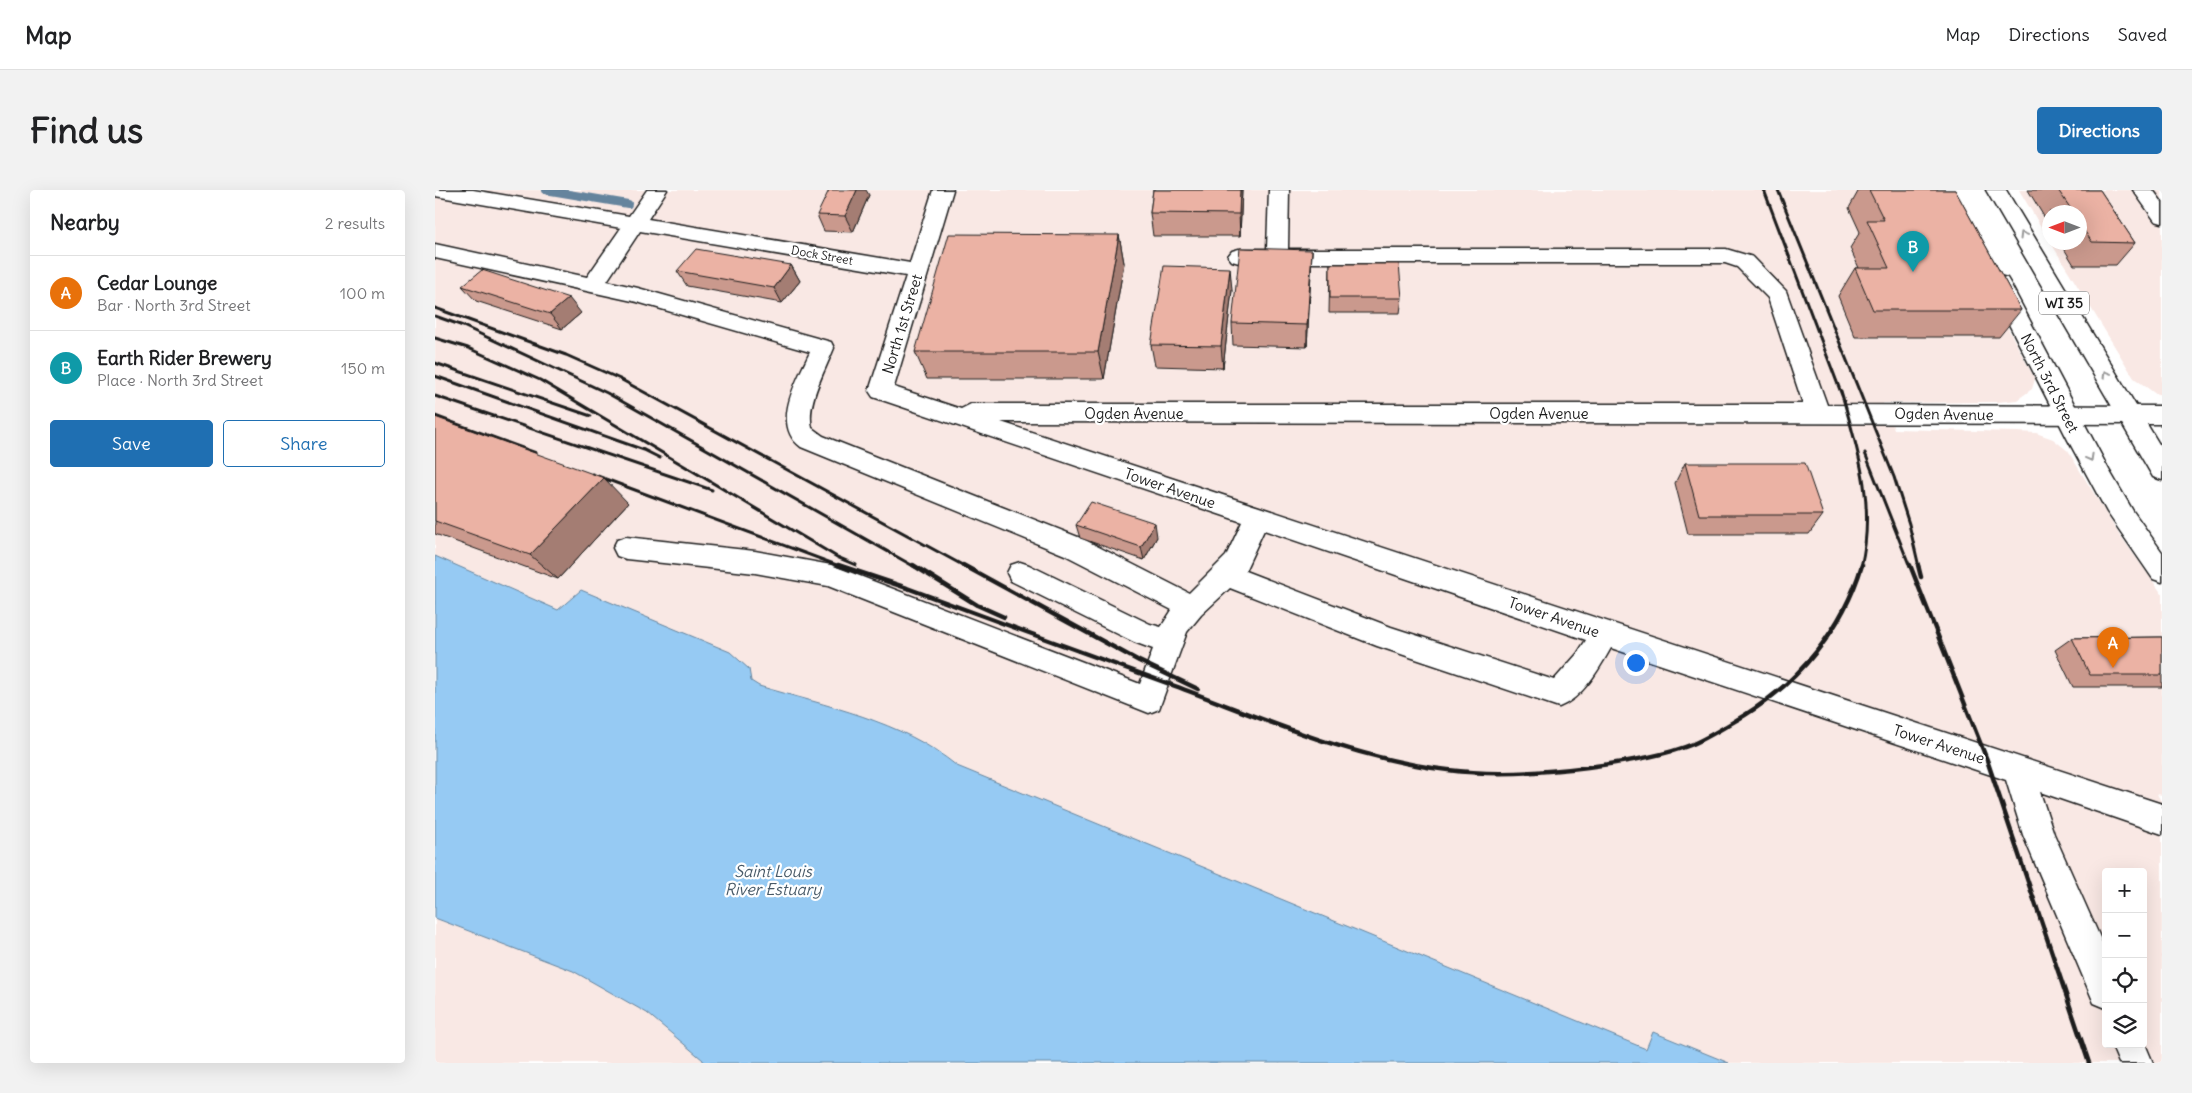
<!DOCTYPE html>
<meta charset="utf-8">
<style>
body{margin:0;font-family:Delius,sans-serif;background:#f2f2f2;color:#202124}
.controls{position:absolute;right:15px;bottom:15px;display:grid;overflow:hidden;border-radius:5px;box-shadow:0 5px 20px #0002}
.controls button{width:45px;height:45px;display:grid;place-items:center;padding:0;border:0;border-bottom:1px solid #e0e0e0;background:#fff;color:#202124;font:25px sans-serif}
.compass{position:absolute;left:1607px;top:15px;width:45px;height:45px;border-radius:50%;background:#fff;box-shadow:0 5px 20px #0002;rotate:270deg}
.you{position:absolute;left:1200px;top:472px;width:18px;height:18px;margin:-12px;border:4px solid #fff;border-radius:50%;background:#1a73e8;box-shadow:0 0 0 8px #1a73e833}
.badge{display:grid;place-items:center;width:32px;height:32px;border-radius:50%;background:#1f6fb2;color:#fff;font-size:16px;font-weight:700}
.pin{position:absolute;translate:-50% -41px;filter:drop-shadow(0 1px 2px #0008)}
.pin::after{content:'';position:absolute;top:26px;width:18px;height:15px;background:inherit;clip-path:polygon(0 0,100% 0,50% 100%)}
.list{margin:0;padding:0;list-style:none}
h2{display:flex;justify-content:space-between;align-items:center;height:65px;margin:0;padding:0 20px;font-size:21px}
h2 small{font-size:16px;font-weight:400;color:#757577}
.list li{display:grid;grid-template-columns:32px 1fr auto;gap:15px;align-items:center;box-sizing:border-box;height:75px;padding:0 20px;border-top:1px solid #e0e0e0}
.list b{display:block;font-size:19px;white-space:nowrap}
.list p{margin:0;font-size:16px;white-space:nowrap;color:#757577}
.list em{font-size:16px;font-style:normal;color:#757577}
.actions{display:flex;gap:10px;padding:15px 20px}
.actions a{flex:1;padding:11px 0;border:1px solid #1f6fb2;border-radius:5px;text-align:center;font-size:18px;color:#1f6fb2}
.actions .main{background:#1f6fb2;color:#fff}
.icon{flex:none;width:28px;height:28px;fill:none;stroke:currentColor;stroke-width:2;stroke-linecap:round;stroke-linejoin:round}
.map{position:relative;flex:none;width:1727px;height:873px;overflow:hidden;border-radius:5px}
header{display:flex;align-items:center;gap:30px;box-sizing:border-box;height:70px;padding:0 25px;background:#fff;border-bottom:1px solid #e0e0e0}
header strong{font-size:24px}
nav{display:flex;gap:28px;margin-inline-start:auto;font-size:18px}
.intro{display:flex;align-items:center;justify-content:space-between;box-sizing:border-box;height:120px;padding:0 30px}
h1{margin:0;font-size:35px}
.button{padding:12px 22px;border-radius:5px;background:#1f6fb2;color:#fff;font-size:18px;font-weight:700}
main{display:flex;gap:30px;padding:0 30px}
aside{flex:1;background:#fff;border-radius:5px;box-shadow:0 5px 20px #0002}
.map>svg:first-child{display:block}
.built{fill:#f9e8e4;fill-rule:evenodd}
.water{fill:#96caf3;stroke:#65849d}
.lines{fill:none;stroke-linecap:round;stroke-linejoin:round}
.stream{stroke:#65849d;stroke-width:8}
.minor-casing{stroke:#1c1c1c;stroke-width:3}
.major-casing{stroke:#1c1c1c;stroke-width:3}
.minor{fill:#fff;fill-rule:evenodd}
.major{fill:#fff;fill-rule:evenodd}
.rail-far1{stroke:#1c1c1c;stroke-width:3}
.rail{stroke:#1c1c1c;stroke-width:4.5}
.wall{fill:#ca998d;stroke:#1c1c1c}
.shaded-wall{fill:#a47d73;stroke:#1c1c1c}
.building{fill:#ebb2a4;stroke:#1c1c1c}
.oneway{stroke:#999}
.labels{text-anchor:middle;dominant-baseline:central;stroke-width:4.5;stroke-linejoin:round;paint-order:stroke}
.far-street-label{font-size:12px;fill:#1c1c1c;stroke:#fff}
.shield{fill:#fff;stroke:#606060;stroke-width:1}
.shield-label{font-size:14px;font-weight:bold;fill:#1c1c1c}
.street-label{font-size:15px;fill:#1c1c1c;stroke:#fff}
.water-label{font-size:16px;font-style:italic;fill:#475967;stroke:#fff}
</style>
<header>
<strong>Map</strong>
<nav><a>Map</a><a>Directions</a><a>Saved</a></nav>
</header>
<div class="intro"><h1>Find us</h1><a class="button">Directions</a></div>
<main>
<aside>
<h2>Nearby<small>2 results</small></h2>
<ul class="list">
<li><span class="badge" style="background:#e8710a">A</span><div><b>Cedar Lounge</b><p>Bar · North 3rd Street</p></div><em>100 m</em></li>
<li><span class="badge" style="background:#0f9aa8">B</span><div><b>Earth Rider Brewery</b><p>Place · North 3rd Street</p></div><em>150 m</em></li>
</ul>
<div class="actions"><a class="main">Save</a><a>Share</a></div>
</aside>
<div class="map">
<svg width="1727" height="873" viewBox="0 0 1727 873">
<rect width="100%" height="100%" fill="#fff"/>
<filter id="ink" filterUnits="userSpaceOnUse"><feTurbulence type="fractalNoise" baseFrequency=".02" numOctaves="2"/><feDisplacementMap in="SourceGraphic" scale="10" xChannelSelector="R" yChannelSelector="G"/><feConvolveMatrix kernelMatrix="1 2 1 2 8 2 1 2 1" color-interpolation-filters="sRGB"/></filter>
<g filter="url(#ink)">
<!-- built -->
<path class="built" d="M0,0h1499l101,189 -3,10 -15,11 -19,2 -115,1 11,26 123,3 19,1 17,6 15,12 47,77 47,66v201l-5,-1 5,9v260h-433l-75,-31 -8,17 -689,-283 -16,-13 -63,-32 -119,-35 -137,-78 -41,-18 -22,20 -124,-54zM1671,682h37v172h-37z
M1584,0h143v205h-5l-23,-17 -83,-135 28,-1v-30h-30v28z
M0,728l138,53 74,42 56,47v3h-268z"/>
<!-- water -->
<path class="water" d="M0,366l123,54 23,-20 149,62 19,17 2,12 8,5c67,20 142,34 198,80l689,283 7,-17 76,31h-1026v-3l-56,-47 -74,-42 -138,-53z"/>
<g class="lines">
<!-- stream -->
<path class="stream" d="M110,0l83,14"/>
<!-- minor casing -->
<g class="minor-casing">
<path id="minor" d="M0,0h38l156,26 18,-26h20l-19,29 262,44 23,-73h20l-59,197 67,22 10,-5h832l-35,-106 -31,-31 -12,-4h-486l-7,-2 -4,-5 4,-5 7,-2h28l2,-59h20l-1,59h438l27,8 33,34 41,114 335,1v18l-1161,-2 1161,382v30l-122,-42 14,42 52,117v57l-12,-5 -71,-168 -17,-55 -395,-132c-12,21 -28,50 -52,59l-182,-61 -147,-58 -29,27 -14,17 -28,77 -10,4 -321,-127 -73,-13 -129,-14 -9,-3 -4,-8 4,-8 9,-3 129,14 76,14 309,119 13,-35 -19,-7 -123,-61 -4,-8 4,-8 9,-3 9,3 121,59 11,3 11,-17 -107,-55 -264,-108c-31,-23 -3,-68 9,-95l-173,-50 -202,-44v-14l152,33 34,-49 -186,-32zM205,41l266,45 -37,115 4,6 369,125 -16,34 -37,37 -106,-54 -260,-103 -11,-8c-6,-25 13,-57 22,-80l-3,-6 -193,-54 -31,-7zM829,340l322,110 -9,14 -23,26 -163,-53 -146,-56z
M1698,0h20l9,12v21l-7,-2z
M1708,849l10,24h-34l-8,-19h32z"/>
</g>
<!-- major casing -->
<g class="major-casing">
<path id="major" d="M1551,0h20l156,259v31l-9,-3z
M1564,86l8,2 3,5 99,187 24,41 29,41v30l-9,-3 -46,-67 -39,-72 -80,-157 3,-5z"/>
</g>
<!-- minor -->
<use href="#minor" class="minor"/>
<!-- major -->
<use href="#major" class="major"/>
<!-- rail-far1 -->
<path class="rail-far1" d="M1329,0l79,208
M1343,0l116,287 15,47 10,43
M0,118l131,47 54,24 346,188
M0,126l28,10 144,67 308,174
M0,148l33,10 72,32 297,177 19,8
M0,173l156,53
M0,186l209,74 16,8
M1406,201c17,59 35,114 20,176
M0,206l277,94
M0,226l101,37
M1430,263l45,114
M157,284l250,93"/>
<!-- rail -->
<path class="rail" d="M403,375l69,23c89,33 179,66 268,98 89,33 178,73 273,84 46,6 93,3 140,-3 31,-4 76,-11 105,-23 18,-8 35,-19 52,-29 55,-34 98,-87 117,-150
M478,375l64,40 27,12
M528,375l176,96 59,28
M1475,375l77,195 102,303
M1483,375l3,12"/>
</g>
<!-- wall -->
<path class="wall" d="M718,0h89l-2,46h-87l-3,-23z
M1424,0h96l66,120 -22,27h-144l-17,-41 17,-28h4l-9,-20 10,-16 -11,-24z
M1593,0h72l35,53 -19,22h-42l-14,-23h19v-30h-30v13z
M434,5l-16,37 -29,-1 -7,-16z
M684,45l5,28 -20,116h-177l-12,-27z
M877,60l-1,22 -4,75 -74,-2 -1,-22z
M895,74l72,34 -2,15h-71z
M356,75l9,16 -18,22 -95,-17 -10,-15z
M27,96l119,27 -19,16 -86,-28z
M797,100l-9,78 -68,-2 -4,-21z
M0,227l193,86 -70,76 -123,-45z
M1250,273l138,52 -14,19h-121l-13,-51z
M641,335l81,12 -13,23 -64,-22z
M1727,447v50h-89l-18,-37 17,-12z"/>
<!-- shaded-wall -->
<path class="shaded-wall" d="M422,0h9l3,5 -16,37 -8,-16z
M805,0h2l-2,46 -1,-22z
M684,45l5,28 -20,116 -6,-27z
M877,60l-1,22 -4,75v-22z
M356,75l9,16 -18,22 -8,-15z
M795,78l2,22 -9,78 -2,-22z
M134,108l12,15 -19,16 -12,-15z
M169,288l24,25 -70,76 -28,-24z
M720,333l2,14 -13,23 -3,-13z"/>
<!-- building -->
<path class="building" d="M394,0h28l-12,26 -28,-1z
M718,0h87l-1,24 -89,-1z
M1434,0h86l66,120h-148l-18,-42h34l-22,-48h17z
M1623,0h42l35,53 -43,-1 -13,-19v-11h-6z
M514,44l170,1 -21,117h-183z
M805,58l72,2 -5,75 -75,-2z
M261,59l95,16 -17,23 -97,-17z
M895,74h69l3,34h-72z
M729,76l66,2 -9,78 -70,-1z
M47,80l87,28 -19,16 -88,-28z
M0,227l169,61 -74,77 -95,-34z
M1250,273h120l18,52h-124z
M656,312l64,21 -14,24 -65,-22z
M1727,447v38h-72l-18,-37z"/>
<!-- one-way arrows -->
<defs><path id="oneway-chevron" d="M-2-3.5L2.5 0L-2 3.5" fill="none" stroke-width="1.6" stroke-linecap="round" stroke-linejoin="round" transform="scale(1.25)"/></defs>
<g class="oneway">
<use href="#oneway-chevron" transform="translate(1588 45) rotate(-121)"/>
<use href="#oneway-chevron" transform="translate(1671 184) rotate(-121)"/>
<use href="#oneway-chevron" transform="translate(1655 268) rotate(61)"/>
</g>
</g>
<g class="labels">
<!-- far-street labels -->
<g class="far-street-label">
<text transform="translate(387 65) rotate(10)">Dock Street</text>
</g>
<!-- shield labels -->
<rect class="shield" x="1604" y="101.5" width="50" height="23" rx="4"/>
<g class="shield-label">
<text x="1629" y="113">WI 35</text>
</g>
<!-- street labels -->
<g class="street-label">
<text transform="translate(467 134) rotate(-73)">North 1st Street</text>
<text transform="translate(1615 193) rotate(63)">North 3rd Street</text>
<text x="699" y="223">Ogden Avenue</text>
<text x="1104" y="223">Ogden Avenue</text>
<text transform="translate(1509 224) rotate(1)">Ogden Avenue</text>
<text transform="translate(735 298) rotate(19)">Tower Avenue</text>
<text transform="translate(1119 427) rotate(19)">Tower Avenue</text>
<text transform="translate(1504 554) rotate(18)">Tower Avenue</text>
</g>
<!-- water labels -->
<g class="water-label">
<text x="338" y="681">Saint Louis<tspan x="338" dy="18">River Estuary</tspan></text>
</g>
</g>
</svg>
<div class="controls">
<button>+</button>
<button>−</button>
<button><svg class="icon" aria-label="locate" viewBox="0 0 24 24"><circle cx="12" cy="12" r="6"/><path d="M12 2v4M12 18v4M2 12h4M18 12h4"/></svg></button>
<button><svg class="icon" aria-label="layers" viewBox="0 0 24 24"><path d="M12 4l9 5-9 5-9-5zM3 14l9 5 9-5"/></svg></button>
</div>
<svg class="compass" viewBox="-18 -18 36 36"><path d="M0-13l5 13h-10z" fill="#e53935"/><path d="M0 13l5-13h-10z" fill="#757577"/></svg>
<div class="you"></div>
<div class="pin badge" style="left:1678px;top:478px;background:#e8710a">A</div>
<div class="pin badge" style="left:1478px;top:82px;background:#0f9aa8">B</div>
</div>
</main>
